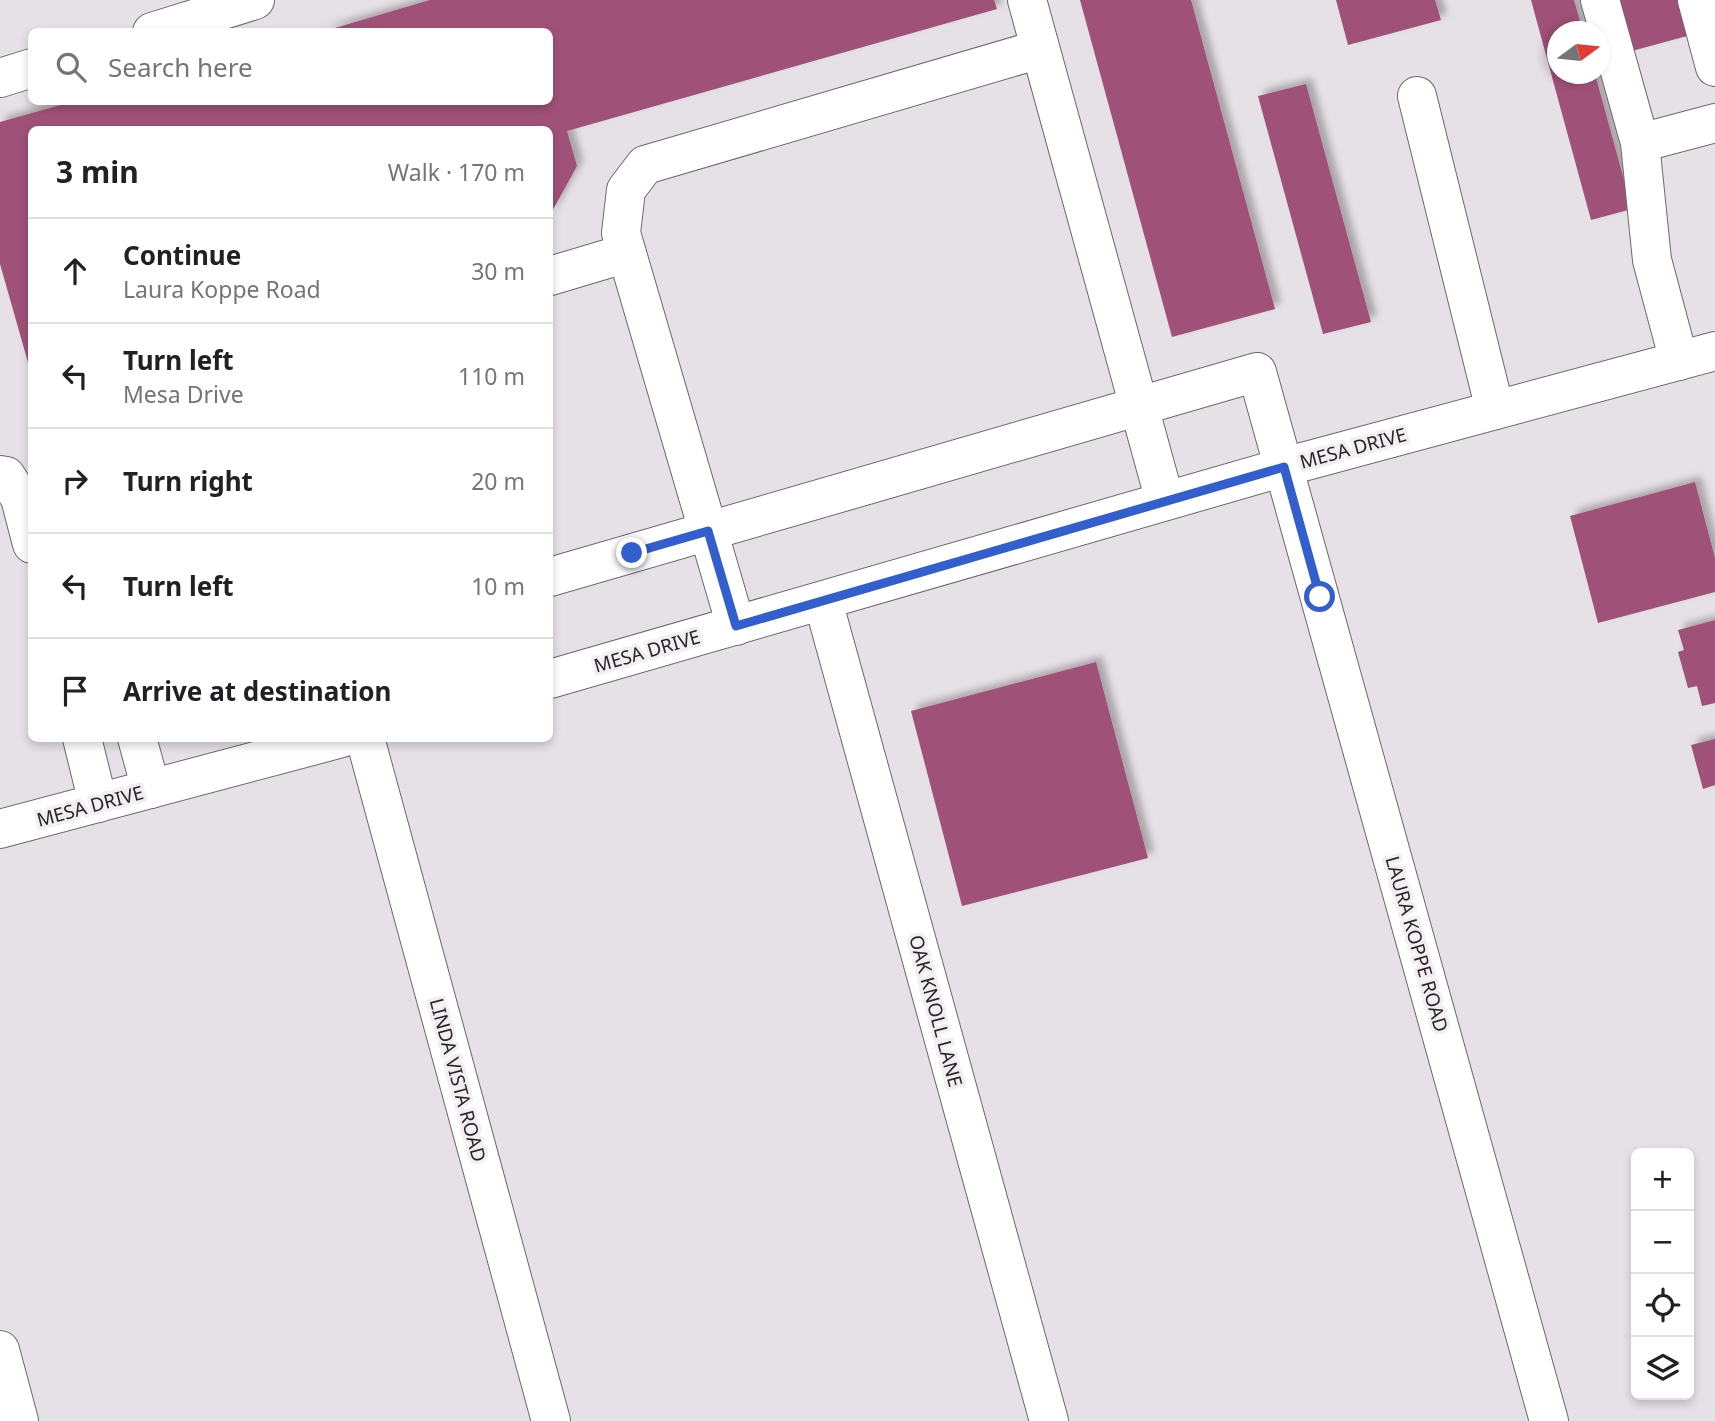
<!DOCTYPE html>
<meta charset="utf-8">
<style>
body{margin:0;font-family:"Noto Sans",sans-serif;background:#f6f6f6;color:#202124}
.controls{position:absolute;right:21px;bottom:21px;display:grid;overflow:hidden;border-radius:10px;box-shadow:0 4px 10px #0003}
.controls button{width:63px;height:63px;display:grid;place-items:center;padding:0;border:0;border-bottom:2px solid #e0e0e0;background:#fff;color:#202124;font:35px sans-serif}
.compass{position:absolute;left:1547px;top:21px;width:63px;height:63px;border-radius:50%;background:#fff;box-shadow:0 4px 10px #0003;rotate:75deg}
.stop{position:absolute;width:21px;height:21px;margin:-16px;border:5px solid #335ecd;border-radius:50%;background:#fff}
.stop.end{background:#335ecd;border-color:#fff;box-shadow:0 2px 7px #0008}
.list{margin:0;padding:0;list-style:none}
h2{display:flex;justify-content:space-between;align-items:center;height:91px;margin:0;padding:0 28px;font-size:30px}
h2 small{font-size:23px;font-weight:400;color:#757577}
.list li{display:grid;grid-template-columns:46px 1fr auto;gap:21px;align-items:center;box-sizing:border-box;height:105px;padding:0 28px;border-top:2px solid #e0e0e0}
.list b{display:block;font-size:26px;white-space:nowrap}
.list p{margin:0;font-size:23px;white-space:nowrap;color:#757577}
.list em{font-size:23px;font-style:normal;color:#757577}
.icon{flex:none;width:38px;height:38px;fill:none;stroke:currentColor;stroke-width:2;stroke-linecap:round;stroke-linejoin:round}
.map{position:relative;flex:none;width:1715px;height:1421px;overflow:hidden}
.search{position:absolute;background:#fff;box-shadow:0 4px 10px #0003;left:28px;top:28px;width:525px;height:77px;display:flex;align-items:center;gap:18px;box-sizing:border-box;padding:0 24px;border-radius:10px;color:#757577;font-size:26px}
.panel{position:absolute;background:#fff;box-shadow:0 4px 10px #0003;left:28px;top:126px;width:525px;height:616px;border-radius:10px}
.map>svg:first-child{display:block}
.building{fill:#a05178;filter:url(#shadow)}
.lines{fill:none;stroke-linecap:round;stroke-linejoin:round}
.minor-casing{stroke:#6d686d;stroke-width:40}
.major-casing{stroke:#6d686d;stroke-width:40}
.minor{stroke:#fff;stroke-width:38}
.major{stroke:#fff;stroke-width:38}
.route{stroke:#335ecd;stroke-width:9}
.labels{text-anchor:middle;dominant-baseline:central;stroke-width:7;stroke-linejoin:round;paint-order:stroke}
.street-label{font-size:19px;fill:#282627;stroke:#f3eef3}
</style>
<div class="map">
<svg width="1715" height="1421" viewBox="0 0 1715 1421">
<defs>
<filter id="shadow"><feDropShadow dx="6" dy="-6" stdDeviation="3.5" flood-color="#0004"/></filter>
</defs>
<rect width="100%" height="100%" fill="#e6e1e6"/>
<!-- building -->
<path class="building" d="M430,0h564l3,9 -430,122 10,35 -27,49v-85h-518l-1,243 -31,-109v-142l71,-20h479v-70h-229z
M1080,0h111l84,309 -103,28z
M1336,0h99l6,20 -93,25z
M1531,0h43l9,32h-25v42h37l37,135 -41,11z
M1619,0h58l10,36 -55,15z
M1306,84l65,238 -48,12 -65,-238z
M1695,482l20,76v34l-117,31 -28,-107z
M1715,620v83l-13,3 -5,-20 -9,2 -10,-36 6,-2 -6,-20z
M1096,662l52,196 -186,48 -51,-195z
M1715,739v46l-12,4 -12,-44z"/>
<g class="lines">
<!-- minor casing -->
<g class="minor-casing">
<path id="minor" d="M1027,0l138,501
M1600,0l40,143
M1697,0l18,67
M152,32l103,-32
M0,78l32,-10
M1417,96l78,314
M550,276l77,-23
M1679,361l-27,-101 -12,-117 75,-20
M0,475l6,1 14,22 12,46
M550,577l707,-205 292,1049
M823,601l226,820
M736,626l-115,-393 5,-43 19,-25 395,-116
M82,738l16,65
M137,738l14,51
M365,738l186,683
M0,1350l19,71"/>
</g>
<!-- major casing -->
<g class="major-casing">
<path id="major" d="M550,679l734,-212 431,-116
M0,829l342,-91"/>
</g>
<!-- minor -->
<use href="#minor" class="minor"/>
<!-- major -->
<use href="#major" class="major"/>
</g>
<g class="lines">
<!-- route -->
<path class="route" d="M632,553l76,-22 28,95 548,-159 36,130"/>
</g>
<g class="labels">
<!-- street labels -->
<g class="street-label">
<text transform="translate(1353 448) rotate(-15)">MESA DRIVE</text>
<text transform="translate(647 651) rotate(-16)">MESA DRIVE</text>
<text transform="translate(90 806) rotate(-15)">MESA DRIVE</text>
<text transform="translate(1417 944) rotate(74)">LAURA KOPPE ROAD</text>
<text transform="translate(936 1011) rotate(75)">OAK KNOLL LANE</text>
<text transform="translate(458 1080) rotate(75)">LINDA VISTA ROAD</text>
</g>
</g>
</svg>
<div class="controls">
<button>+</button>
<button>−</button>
<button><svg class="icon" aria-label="locate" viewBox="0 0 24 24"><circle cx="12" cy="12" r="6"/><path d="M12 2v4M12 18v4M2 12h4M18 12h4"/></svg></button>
<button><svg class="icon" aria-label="layers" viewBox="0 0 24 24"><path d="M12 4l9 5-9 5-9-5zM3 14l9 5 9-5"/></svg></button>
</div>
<svg class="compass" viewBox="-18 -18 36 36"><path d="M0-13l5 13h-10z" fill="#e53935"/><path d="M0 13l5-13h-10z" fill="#757577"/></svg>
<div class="stop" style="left:1320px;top:597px"></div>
<div class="stop end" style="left:632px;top:553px"></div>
<div class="search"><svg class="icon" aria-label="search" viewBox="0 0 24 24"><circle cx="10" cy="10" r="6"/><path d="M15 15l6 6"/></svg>Search here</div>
<section class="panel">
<h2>3 min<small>Walk · 170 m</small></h2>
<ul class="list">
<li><svg class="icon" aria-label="ahead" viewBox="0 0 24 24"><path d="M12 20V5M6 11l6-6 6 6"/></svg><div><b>Continue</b><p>Laura Koppe Road</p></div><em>30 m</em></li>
<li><svg class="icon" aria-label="left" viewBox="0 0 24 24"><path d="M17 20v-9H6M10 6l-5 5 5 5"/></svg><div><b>Turn left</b><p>Mesa Drive</p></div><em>110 m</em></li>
<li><svg class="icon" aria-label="right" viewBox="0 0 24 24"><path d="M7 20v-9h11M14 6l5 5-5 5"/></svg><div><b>Turn right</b></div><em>20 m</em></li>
<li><svg class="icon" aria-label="left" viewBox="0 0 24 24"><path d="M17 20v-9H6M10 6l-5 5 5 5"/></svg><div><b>Turn left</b></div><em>10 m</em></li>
<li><svg class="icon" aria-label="arrive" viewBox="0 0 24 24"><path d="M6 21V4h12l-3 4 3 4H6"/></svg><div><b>Arrive at destination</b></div></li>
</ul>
</section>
</div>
